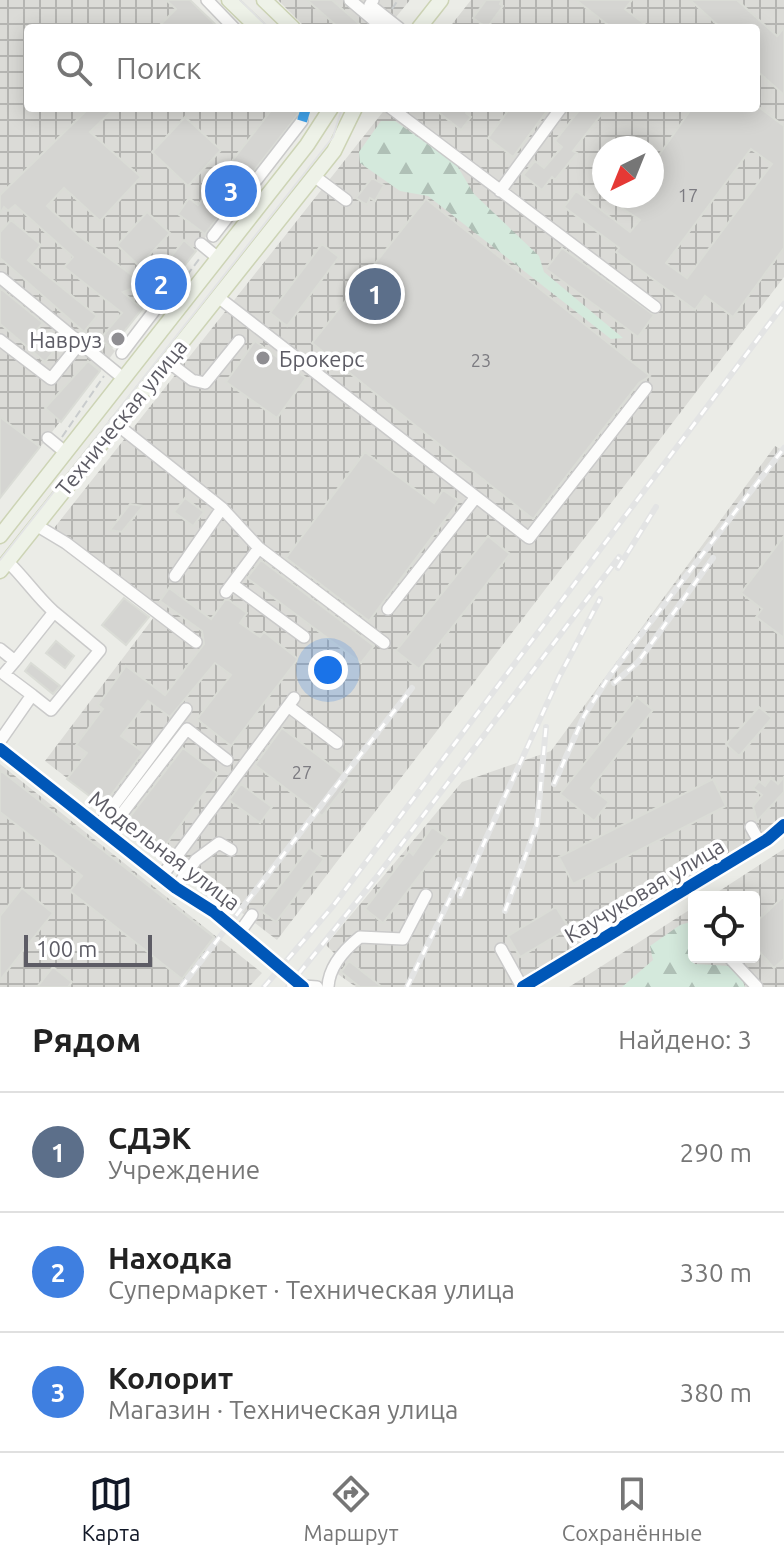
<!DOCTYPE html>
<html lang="ru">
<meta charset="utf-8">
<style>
body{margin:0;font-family:Ubuntu,sans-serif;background:#f6f6f6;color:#222}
.controls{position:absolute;right:24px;bottom:24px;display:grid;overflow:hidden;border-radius:8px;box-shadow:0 4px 20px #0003}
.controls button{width:72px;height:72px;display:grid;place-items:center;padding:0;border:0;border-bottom:2px solid #e0e0e0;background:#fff;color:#222;font:40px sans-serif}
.compass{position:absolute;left:592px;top:136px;width:72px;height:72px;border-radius:50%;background:#fff;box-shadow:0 4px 20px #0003;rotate:223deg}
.scale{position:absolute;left:24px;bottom:20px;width:128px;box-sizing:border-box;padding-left:8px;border:4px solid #5d5c65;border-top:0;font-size:22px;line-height:28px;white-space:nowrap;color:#5d5c65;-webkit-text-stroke:6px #fff;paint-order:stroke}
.you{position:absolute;left:328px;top:670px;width:28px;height:28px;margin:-20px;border:6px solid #fff;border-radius:50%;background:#1a73e8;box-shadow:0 0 0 12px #1a73e833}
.badge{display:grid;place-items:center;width:52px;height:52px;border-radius:50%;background:#111827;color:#fff;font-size:26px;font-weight:700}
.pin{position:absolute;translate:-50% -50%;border:4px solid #fff;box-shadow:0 2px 8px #0006}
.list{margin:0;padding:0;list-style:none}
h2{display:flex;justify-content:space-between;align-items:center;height:104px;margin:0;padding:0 32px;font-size:34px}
h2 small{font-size:26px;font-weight:400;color:#767676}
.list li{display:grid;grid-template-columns:52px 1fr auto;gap:24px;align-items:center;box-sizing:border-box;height:120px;padding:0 32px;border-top:2px solid #e0e0e0}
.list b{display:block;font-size:30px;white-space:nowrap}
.list p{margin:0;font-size:26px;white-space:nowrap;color:#767676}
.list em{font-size:26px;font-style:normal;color:#767676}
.icon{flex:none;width:44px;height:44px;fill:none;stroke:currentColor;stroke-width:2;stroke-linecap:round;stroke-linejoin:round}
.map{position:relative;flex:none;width:784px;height:987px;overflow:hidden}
.search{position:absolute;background:#fff;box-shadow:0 4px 20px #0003;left:24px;right:24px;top:24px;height:88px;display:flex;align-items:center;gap:20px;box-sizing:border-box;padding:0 28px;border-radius:8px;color:#767676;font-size:30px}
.sheet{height:464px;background:#fff}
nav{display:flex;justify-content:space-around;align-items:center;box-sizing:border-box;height:112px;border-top:2px solid #e0e0e0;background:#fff;font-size:22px;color:#767676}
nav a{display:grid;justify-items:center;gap:4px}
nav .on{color:#111827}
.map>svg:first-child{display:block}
.industrial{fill:url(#industrial-grid);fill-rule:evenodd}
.forest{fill:url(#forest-firs)}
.building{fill:#d5d5d2;stroke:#dadcd6;stroke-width:2;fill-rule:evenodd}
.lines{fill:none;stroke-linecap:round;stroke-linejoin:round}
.minor-casing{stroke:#cacaca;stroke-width:14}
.major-casing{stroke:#cdd4b5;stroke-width:17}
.path{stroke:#c9cccd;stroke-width:2;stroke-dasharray:8 4;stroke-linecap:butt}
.minor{stroke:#fcfcfb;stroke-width:11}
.major{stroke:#eef2e8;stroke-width:14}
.tram{stroke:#e3e4e4;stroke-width:2}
.rail-casing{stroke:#e3e4e4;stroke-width:6}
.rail{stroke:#fff;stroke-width:3;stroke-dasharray:9;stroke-linecap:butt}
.quiet{stroke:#40a5ee;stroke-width:10;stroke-dasharray:20 10;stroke-linecap:butt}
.cycleway-casing{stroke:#fff;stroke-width:17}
.cycleway{stroke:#0057b8;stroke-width:12}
.poi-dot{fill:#8f8e92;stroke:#fff;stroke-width:3}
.labels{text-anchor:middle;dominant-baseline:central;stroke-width:7;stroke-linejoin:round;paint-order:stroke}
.number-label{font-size:18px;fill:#7c7b81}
.poi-label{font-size:22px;fill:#5d5c65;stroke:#fff;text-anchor:end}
.street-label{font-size:22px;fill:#5d5c65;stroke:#fff}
</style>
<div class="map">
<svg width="784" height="987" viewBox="0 0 784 987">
<defs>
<pattern id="industrial-grid" width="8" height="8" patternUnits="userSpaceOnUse" patternTransform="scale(2)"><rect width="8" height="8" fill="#dbdbd7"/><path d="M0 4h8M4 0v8" fill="none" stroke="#b5b5b2"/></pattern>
<pattern id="forest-firs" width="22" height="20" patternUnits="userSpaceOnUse" patternTransform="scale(2)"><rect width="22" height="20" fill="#d4e9dc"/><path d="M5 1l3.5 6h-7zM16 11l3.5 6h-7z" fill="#afc0b6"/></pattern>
</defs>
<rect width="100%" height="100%" fill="#ebece7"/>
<!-- industrial -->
<path class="industrial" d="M0,0h190l29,28h-191v80h271l3,3 -146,191 -6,-5 -39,50 4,4 -15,20 -100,127z
M278,0h132l-23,28h-81z
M471,0h313v277l-507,663 -232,-179 109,-144 -107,-80 339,-429h370v-80h-307zM604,148h48v48h-48z
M775,446l9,5v366l-14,15 -254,155h-160l-28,-20 9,-11 -11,-11 136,-163 89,-31z
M0,764l262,209 -13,14h-249z
M784,849v138h-215l125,-80v50h60v-60h-44z"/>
<!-- forest -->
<path class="forest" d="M381,121h14l61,43 18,30 65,62 5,16 79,66 -12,1 -183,-143 -28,-5 -40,-28 -1,-11z
M694,921v43l37,2 10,10 4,11h-123l31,-27 -3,-14 30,-21z"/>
<!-- building -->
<path class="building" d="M166,0h24l29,28h-62l19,-19z
M307,0h25l32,28h-25z
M486,0h16l-2,4 3,2 -16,22 -14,-10z
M576,0h56l-7,9 25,19h-38z
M690,0h47l40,36 7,-8v67l-28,-25v-42h-35z
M89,108h26l-25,24 51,45 -41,44 -36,-33 -17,18 32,30 65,48 -21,8 19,17 -31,39 -11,-9 22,-26 -58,-46 9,-10 -58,-52 -7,6 -4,-4 -4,6v-18z
M273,108h19l7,5 -94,121 -27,-20 11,-16 9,7z
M433,108h36l-3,5 5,4 -10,13z
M510,108h39l-36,49 -25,-19z
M581,108l23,3 -31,40 4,2 -22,27 -3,-3 -10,13 -19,-15 12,-14 9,7 18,-21 -7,-6z
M692,108h68l24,18v122l-51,69 -28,-21 -10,14 -79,-58 3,-4 -55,-41 12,-16 54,41 10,-12 -18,-12 8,-12h22v-31zM751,149l21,15 -85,114 -21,-15z
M185,117l36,33 -33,36 -36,-34z
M372,178l12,7 -9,16 -5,-3 -3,7 -11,-7z
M426,199l224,177 -11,7 -106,136 -221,-176z
M147,212l23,21 -31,33 -22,-21z
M11,220l30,25 -13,15 69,56 -13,16 -84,-74v-26z
M184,240l12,11 -38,48h-5l-3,-2 10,-11 -7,-6z
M322,244l17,13 -52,69 -17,-13z
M562,248l92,67 -16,22 -92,-68z
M0,288l43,35 -6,7 20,17 -12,15 -45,-38z
M255,341l51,37 -29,40 -51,-36z
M88,361l12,10 -39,51 -16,-14z
M0,417l40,30 -40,51z
M365,452l69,51 9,-13 16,11 -90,120 -83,-63z
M185,498l19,14 -11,14 -19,-14z
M130,504l13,2 -21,26 -12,-2z
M488,536l22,18 -91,115 -23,-18z
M784,536v102l-28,-21 6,-8 -21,-16z
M261,560l113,86 -13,17 -114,-85z
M169,588l42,31 14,-19h4l18,13 -7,10 20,14 4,-5 34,27 -67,87 -34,-27 34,-44 -16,-12 -45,54 -22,-16 -27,35 22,16 -40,54 -36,-27 20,-26 -11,-8 27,-36 -5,-4 28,-39 39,29 39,-51 -2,-13 -42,-30z
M124,598l25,19 -23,28 -24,-20z
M56,641l18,15 -9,12 -19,-15z
M31,663l29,23 -7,8 -28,-23z
M637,697l16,13 -62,78 18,14 -15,19 -34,-27z
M759,707l13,11 -33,38 -13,-12z
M282,728l68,52 -28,36 -67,-51z
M183,748l35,26 -53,72 -36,-28z
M0,770l214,167 -32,42 -112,-88 12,-15 -82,-64z
M784,777v15l-27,29 -4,-15 9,-11 -9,-7 6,-7 6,5 6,-8 7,6z
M713,779l13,27 -153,78 -14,-27z
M241,784l31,23 -12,16 -31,-23z
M432,827l16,11 -65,85 -18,-14 44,-58 4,4z
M309,848l15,11 -48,63 -15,-11z
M22,888l31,25 -53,67v-64z
M784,896v63l-10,9 -20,-22v-22z
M556,907l13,21 -49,29 -12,-21z
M349,961l33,26h-22l-19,-15z
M53,967l19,15 -4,5h-31z"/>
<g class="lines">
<!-- minor casing -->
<g class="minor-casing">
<path id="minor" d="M207,0l27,28
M350,0l33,28
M373,0l-3,5 29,23
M391,108l264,199
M314,176l32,24
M500,191l61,-83
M213,236l89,-115
M201,244l17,14
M1,278l122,100
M218,297l311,241 117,-150
M0,340l51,39 29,-36
M122,353l35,-46
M166,360l26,20 13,3 34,-42
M115,423l107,85 37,40 125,95
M48,438l17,14
M36,525l30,18 130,99
M175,576l47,-68
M232,584l72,53
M226,592l33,-44
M388,609l88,-112
M0,649l15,12 39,-49c-18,-16 -29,-34 -47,-51
M32,695l19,15 49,-60 -46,-38
M288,706l49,37
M0,741l32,-46 -28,-21 11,-13
M0,749l176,139 38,24 90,74
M99,825l87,-116
M751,827l9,16
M107,833l80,-104 40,31
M162,876l132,-178
M176,888l20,-28 23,-17 12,7
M597,916l11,19
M240,932l12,-17
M501,949l21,38
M729,957l28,30
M304,986l13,1
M328,987c1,-20 17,-38 32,-50l43,2 23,-44
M523,987l245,-148 16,-14"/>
</g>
<!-- major casing -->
<g class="major-casing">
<path id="major" d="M229,0l29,28
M264,0l29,28
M419,28l22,-28
M0,536l307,-391 24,-37
M0,571l334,-420 21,-43"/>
</g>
<!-- path -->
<path class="path" d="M392,9l6,-9
M165,304l35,-46
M62,437l42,-61"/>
<!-- minor -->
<use href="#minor" class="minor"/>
<!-- major -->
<use href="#major" class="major"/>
<!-- tram -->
<path class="tram" d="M240,0l29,28
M0,560l333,-423 9,-29"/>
<!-- rail casing -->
<g class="rail-casing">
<path id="rail" d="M618,568l38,-61
M614,683l24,-21 75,-104
M554,784l30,-68 26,-41 174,-227
M460,896l99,-219 41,-78
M505,911l32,-86 9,-98
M181,987l231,-299
M264,987l69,-81 451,-602
M288,987l87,-108 244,-322
M407,987l52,-107"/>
</g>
<!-- rail -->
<use href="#rail" class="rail"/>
<!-- quiet -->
<path class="quiet" d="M302,121l4,-13"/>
<!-- cycleway casing -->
<g class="cycleway-casing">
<path id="cycleway" d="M0,749l176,139 38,24 89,75
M523,987l245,-148 16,-14"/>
</g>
<!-- cycleway -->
<use href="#cycleway" class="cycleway"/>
</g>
<!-- markers -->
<g class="poi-dot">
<circle cx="118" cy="339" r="8"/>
<circle cx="263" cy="358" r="8"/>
</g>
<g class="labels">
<!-- number labels -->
<g class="number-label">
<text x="688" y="195">17</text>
<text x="481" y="360">23</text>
<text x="302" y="772">27</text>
</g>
<!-- poi labels -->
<g class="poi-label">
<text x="102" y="339">Навруз</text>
<text x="279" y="358" text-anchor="start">Брокерс</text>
</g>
<!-- street labels -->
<g class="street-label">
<text transform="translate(121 417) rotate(-51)">Техническая улица</text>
<text transform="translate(165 850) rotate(37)">Модельная улица</text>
<text transform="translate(644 890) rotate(-31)">Каучуковая улица</text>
</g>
</g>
</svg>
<div class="controls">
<button><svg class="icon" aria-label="locate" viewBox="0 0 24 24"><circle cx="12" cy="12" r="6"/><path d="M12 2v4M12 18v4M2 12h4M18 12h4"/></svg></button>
</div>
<svg class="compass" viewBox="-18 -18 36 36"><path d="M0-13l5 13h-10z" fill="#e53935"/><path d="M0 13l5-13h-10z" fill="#767676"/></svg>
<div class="scale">100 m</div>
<div class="you"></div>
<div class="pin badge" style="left:375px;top:294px;background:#5c6f8a">1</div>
<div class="pin badge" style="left:161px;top:284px;background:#3f7fe0">2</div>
<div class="pin badge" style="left:231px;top:191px;background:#3f7fe0">3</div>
<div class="search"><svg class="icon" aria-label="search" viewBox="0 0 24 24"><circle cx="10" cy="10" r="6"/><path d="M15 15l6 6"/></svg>Поиск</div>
</div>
<section class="sheet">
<h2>Рядом<small>Найдено: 3</small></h2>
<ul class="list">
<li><span class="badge" style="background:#5c6f8a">1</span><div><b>СДЭК</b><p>Учреждение</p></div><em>290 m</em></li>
<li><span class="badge" style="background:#3f7fe0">2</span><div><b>Находка</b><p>Супермаркет · Техническая улица</p></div><em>330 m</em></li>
<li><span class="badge" style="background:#3f7fe0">3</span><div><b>Колорит</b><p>Магазин · Техническая улица</p></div><em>380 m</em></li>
</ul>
</section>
<nav>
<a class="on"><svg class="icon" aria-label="map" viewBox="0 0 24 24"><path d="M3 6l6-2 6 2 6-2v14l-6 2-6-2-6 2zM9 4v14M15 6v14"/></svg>Карта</a>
<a><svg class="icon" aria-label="directions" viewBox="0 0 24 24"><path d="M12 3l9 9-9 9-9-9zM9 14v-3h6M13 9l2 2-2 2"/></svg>Маршрут</a>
<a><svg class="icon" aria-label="saved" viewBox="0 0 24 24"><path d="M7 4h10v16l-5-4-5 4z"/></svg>Сохранённые</a>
</nav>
